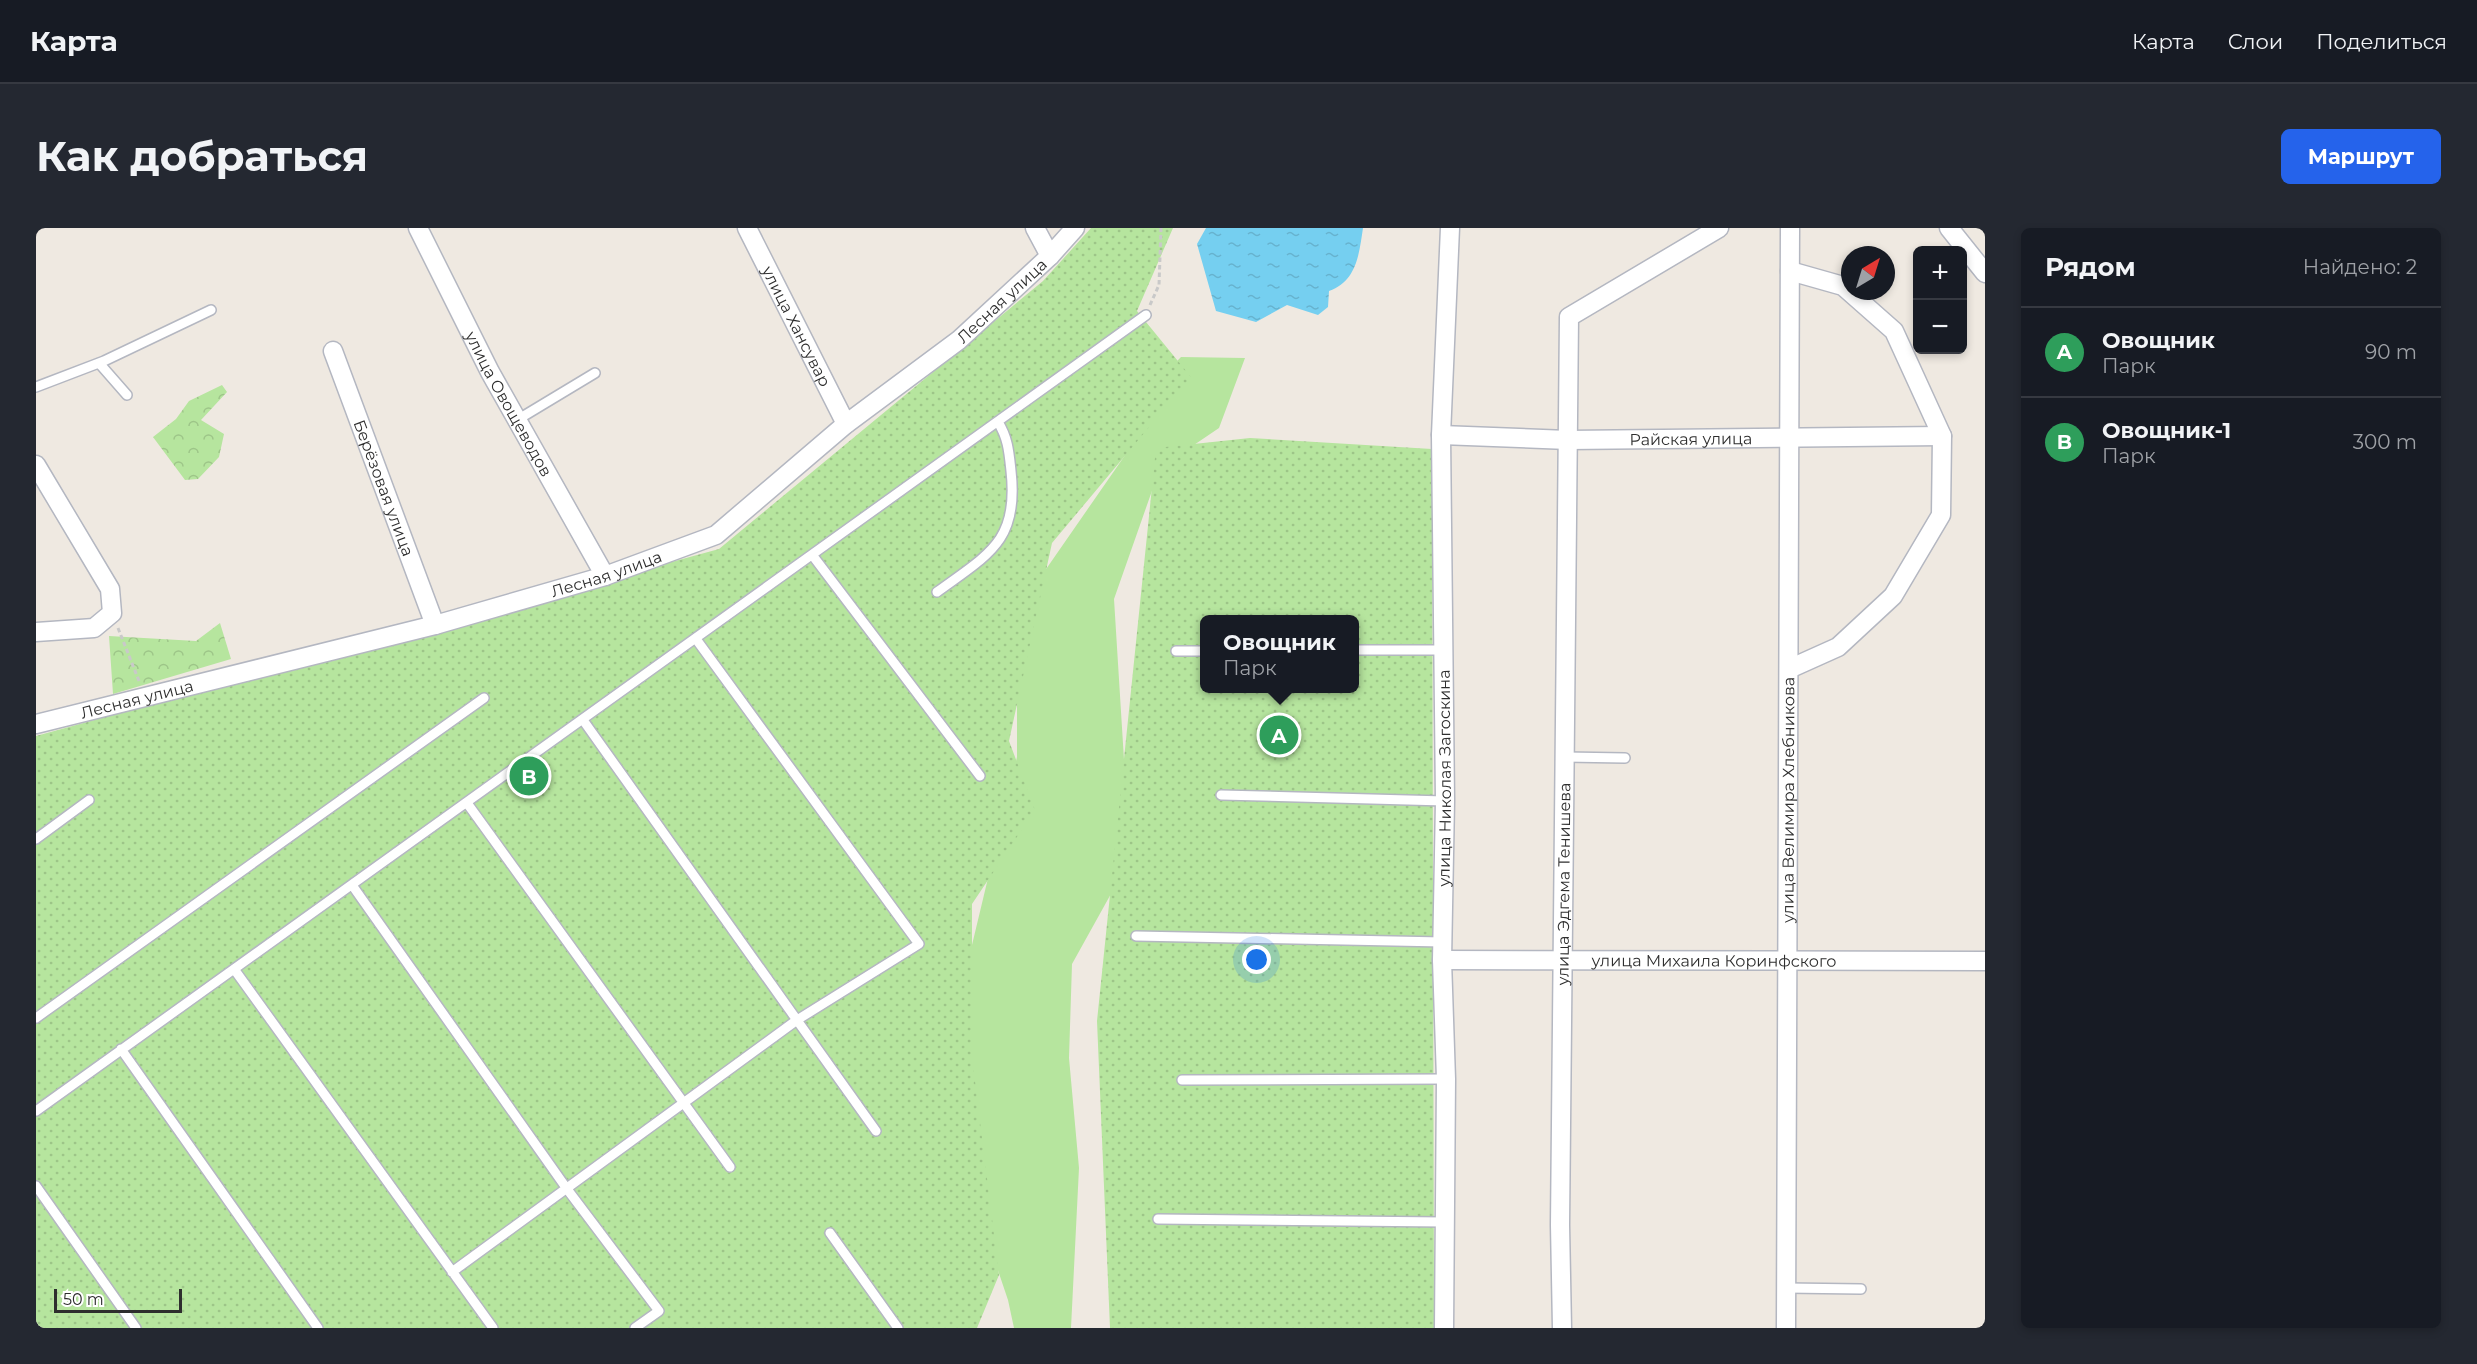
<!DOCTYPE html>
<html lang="ru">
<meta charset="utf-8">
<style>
body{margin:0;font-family:Montserrat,sans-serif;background:#242831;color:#f1f3f6}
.controls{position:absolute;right:18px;top:18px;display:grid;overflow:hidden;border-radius:9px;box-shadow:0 3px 9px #0003}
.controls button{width:54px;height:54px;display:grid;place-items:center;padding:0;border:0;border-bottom:2px solid #363941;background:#171b24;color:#f1f3f6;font:30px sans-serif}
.compass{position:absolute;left:1805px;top:18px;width:54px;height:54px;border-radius:50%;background:#171b24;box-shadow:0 3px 9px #0003;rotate:38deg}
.scale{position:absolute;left:18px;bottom:15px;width:128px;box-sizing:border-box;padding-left:6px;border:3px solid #2e2e2e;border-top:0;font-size:16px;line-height:21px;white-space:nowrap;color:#2e2e2e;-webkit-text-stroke:4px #fff;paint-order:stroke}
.you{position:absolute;left:1221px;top:732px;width:21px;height:21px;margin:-15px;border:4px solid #fff;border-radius:50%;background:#1a73e8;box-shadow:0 0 0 9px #1a73e833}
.badge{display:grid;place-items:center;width:39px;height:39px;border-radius:50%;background:#2563eb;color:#fff;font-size:20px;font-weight:700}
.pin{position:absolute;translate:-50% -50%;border:3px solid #fff;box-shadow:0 2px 6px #0006}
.popup{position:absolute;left:1164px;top:387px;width:159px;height:78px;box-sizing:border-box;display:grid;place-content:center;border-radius:9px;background:#171b24;filter:drop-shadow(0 2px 4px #0005);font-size:20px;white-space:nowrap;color:#9ea1a6}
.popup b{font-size:22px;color:#f1f3f6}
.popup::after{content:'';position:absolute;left:50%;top:100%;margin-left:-12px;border:12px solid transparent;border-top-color:#171b24}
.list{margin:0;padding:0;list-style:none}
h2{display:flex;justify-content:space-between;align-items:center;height:78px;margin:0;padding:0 24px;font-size:26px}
h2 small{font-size:20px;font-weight:400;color:#9ea1a6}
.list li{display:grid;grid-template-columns:39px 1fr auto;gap:18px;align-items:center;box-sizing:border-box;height:90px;padding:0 24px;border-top:2px solid #363941}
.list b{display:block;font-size:22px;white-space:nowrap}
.list p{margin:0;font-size:20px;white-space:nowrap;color:#9ea1a6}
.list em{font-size:20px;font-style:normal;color:#9ea1a6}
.map{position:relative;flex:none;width:1949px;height:1100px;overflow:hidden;border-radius:9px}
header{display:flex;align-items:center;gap:36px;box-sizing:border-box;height:84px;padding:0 30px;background:#171b24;border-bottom:2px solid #363941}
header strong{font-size:28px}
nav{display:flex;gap:33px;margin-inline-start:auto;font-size:21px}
.intro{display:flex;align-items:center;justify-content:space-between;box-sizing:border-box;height:144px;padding:0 36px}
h1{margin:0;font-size:42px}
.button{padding:15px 27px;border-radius:9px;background:#2563eb;color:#fff;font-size:21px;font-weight:700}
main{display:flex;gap:36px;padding:0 36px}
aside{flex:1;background:#171b24;border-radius:9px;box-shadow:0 3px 9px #0003}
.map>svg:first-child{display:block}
.grass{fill:#b6e59e}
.forest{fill:url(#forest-crowns)}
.park{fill:url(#park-dots);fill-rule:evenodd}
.water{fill:url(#water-ripples)}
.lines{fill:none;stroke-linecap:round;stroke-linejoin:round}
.service-casing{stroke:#b4b7c1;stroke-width:12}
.minor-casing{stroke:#b4b7c1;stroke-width:21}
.path{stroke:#c9c9c9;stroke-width:3;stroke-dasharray:4.5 3;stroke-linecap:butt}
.service{stroke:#fff;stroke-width:9}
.minor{stroke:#fff;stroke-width:18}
.labels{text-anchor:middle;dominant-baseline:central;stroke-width:5;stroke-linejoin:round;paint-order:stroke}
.street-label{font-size:16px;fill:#2e2e2e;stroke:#fff}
</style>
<header>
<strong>Карта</strong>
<nav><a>Карта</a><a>Слои</a><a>Поделиться</a></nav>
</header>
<div class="intro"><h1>Как добраться</h1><a class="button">Маршрут</a></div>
<main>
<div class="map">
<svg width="1949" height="1100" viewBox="0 0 1949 1100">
<defs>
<pattern id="forest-crowns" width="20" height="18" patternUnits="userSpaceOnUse" patternTransform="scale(1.5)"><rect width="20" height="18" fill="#b6e59e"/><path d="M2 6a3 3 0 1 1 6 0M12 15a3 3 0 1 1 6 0" fill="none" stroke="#9dc588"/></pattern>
<pattern id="park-dots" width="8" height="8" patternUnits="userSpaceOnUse" patternTransform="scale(1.5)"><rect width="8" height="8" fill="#b6e59e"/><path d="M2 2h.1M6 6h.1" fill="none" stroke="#9dc588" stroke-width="1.8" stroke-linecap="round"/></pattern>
<pattern id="water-ripples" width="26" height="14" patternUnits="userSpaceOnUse" patternTransform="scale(1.5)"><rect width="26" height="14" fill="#75cff0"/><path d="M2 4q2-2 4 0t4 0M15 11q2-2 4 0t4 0" fill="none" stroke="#66b2ce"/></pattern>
</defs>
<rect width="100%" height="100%" fill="#efe9e1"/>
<!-- grass -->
<path class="grass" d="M1145,129l64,1 -26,70 -59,40 -46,131 11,177 -13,116 -40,72 -3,94 10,110 -8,160h-57l-6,-28 -25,-74 -331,102 303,-312 62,-259v-146l120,-173 20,-56z"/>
<!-- forest -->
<path class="forest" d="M186,157l5,7 -26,28 23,14 -5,23 -21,22 -13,1 -32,-43 23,-18 13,-18z
M184,395l11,36 -118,35 -4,-58 87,5z"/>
<!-- park -->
<path class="park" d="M1055,0h82l-36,83 54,66 -139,166 -43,198 26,69 -63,94v153l27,218 -22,53h-941v-592l683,-187 324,-268z
M1214,210l182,11 2,879h-324l-13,-307 59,-573zM1168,392h150v68h-150z"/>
<!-- water -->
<path class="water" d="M1170,0h157c-4,26 -6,53 -34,63l-1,16 -10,8 -31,-10 -31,17 -40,-11 -19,-67z"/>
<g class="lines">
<!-- service casing -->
<g class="service-casing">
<path id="service" d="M63,135l28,32
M0,159l68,-26 107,-51
M481,192l78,-47
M777,328l167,220
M901,364c52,-38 82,-51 74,-121 -2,-19 -3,-33 -13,-49
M1318,422h90
M1140,423h28
M547,492l293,411
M1529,529l60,1
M1185,567l224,6
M431,575l263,364
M0,611l53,-39
M316,657l215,304 92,122 -24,17
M1100,708l307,6
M198,741l259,359
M0,790l448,-320
M85,821l197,279
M1146,852l264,-1
M0,883l1110,-796
M0,958l100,142
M1122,991l287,3
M794,1005l68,95
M416,1044l345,-252 122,-76 -223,-305
M1750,1060l75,1"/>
</g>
<!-- minor casing -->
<g class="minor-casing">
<g id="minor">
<path id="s1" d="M382,0l72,144 115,204"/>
<path id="s2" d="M711,0l99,196"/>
<path d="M999,0l15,28"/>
<path d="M1913,0l36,45"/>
<path id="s3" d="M297,123l102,274"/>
<path id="s4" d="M1405,207l127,5 374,-4"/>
<path d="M0,237l74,124 2,24 -18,15 -58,4"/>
<path d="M1753,441l49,-22 55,-51 48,-81 1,-79 -48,-105 -51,-45 -53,-15"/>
<path id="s5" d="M0,496l399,-99 170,-49 111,-41 130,-111 113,-84 91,-84 25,-28"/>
<path id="s6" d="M1406,732l543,1"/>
<path id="s7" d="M1408,1100l2,-249 -4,-119 3,-159 -4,-366 9,-207"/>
<path id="s8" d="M1526,1100l-2,-103 9,-908 150,-89"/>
<path id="s9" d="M1750,1100l4,-1100"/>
</g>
</g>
<!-- path -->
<path class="path" d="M1114,77l9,-20 2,-57
M82,400l21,53"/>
<!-- service -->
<use href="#service" class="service"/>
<!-- minor -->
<use href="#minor" class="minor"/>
</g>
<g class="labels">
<!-- street labels -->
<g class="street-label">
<text stroke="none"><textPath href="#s5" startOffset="1076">Лесная улица</textPath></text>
<text stroke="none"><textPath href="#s2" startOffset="110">улица Хансувар</textPath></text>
<text stroke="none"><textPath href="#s1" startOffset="198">улица Овощеводов</textPath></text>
<text stroke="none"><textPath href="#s4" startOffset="250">Райская улица</textPath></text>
<text stroke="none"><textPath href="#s3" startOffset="146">Берёзовая улица</textPath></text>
<text stroke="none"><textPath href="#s5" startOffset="590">Лесная улица</textPath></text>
<text stroke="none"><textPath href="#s5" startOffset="104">Лесная улица</textPath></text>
<text stroke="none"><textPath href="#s7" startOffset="550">улица Николая Загоскина</textPath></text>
<text stroke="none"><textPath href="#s9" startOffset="528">улица Велимира Хлебникова</textPath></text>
<text stroke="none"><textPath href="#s8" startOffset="444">улица Эдгема Тенишева</textPath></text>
<text stroke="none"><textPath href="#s6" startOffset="272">улица Михаила Коринфского</textPath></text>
</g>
</g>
</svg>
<div class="controls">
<button>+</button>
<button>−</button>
</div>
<svg class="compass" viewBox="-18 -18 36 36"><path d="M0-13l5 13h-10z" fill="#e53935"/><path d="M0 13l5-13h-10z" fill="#9ea1a6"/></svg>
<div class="scale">50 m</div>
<div class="you"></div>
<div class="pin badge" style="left:1243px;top:507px;background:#2e9e5b">A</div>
<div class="popup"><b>Овощник</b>Парк</div>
<div class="pin badge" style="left:493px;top:548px;background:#2e9e5b">B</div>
</div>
<aside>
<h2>Рядом<small>Найдено: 2</small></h2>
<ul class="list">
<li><span class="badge" style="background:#2e9e5b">A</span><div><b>Овощник</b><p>Парк</p></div><em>90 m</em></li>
<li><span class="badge" style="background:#2e9e5b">B</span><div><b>Овощник-1</b><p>Парк</p></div><em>300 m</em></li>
</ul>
</aside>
</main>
